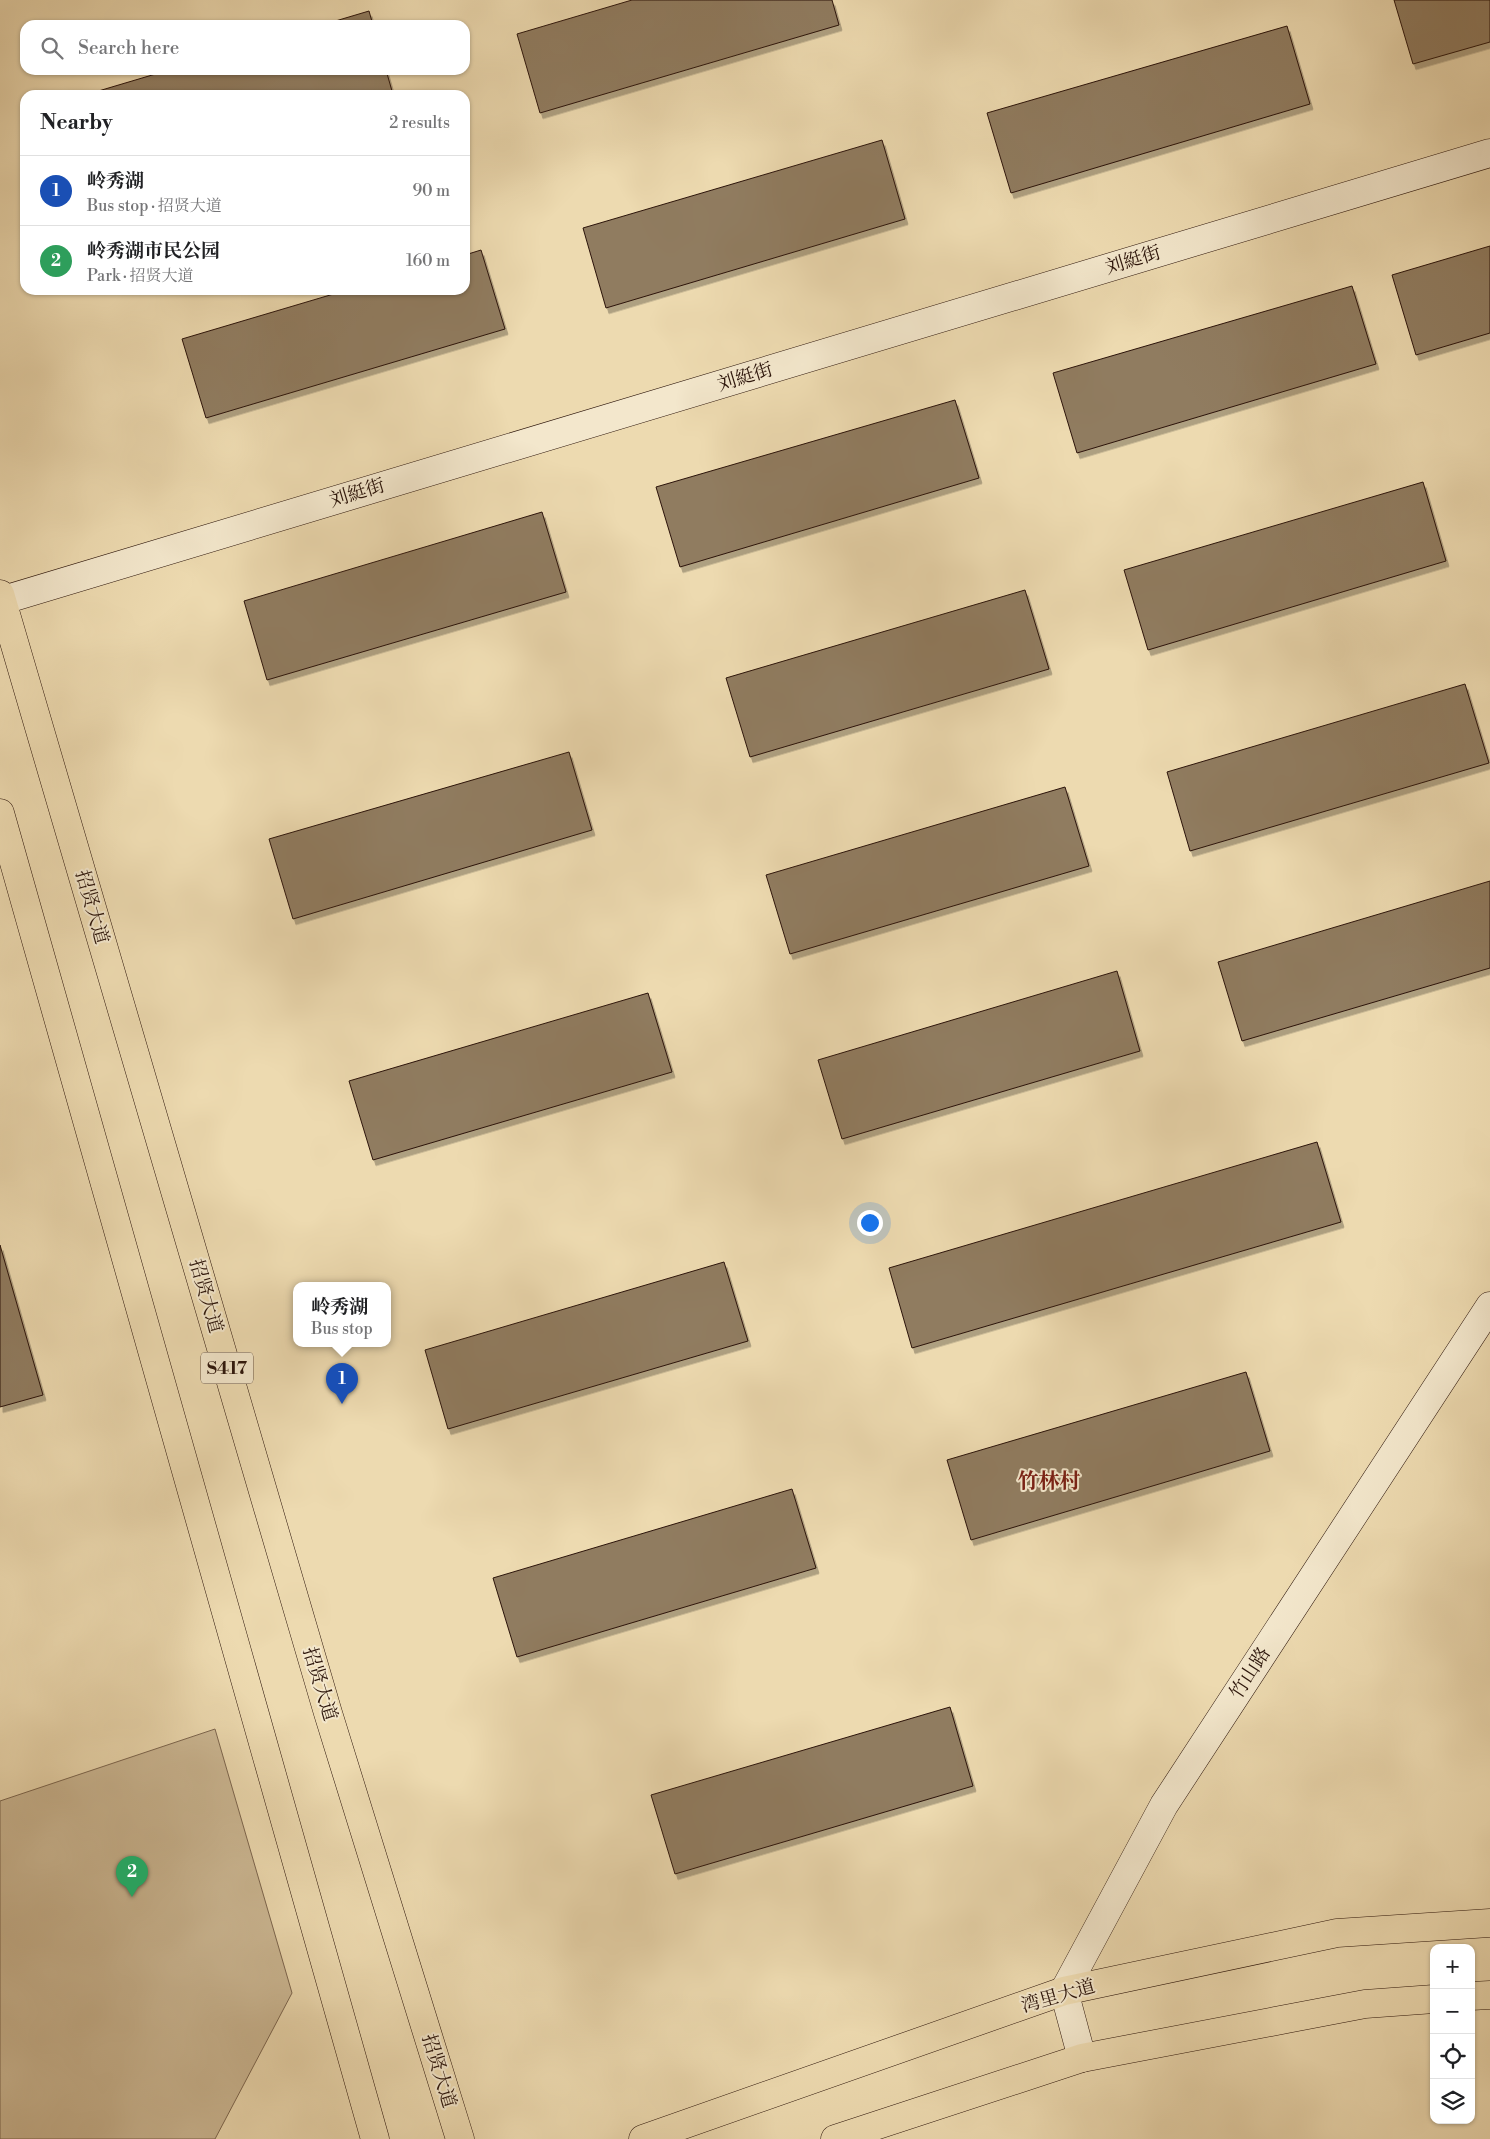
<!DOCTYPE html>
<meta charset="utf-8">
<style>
body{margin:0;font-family:"Libre Bodoni","Noto Serif SC",serif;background:#f6f6f6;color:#202124}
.controls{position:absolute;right:15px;bottom:15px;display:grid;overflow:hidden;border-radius:10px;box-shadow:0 1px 4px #0004}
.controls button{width:45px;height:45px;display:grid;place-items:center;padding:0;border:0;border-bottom:1px solid #e0e0e0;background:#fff;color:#202124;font:25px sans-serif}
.you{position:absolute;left:869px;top:1222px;width:18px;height:18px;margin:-12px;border:4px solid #fff;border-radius:50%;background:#1a73e8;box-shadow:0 0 0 8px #1a73e833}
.badge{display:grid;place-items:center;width:32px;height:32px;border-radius:50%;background:#8f2418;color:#fff;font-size:16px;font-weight:700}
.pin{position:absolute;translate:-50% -41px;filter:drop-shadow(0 1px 2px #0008)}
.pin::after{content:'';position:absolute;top:26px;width:18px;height:15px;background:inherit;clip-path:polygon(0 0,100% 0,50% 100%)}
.popup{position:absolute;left:293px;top:1282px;width:98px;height:65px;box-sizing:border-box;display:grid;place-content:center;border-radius:10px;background:#fff;filter:drop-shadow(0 1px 4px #0005);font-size:16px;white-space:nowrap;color:#757577}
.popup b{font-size:19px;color:#202124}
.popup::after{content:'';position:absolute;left:50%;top:100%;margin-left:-10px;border:10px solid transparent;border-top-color:#fff}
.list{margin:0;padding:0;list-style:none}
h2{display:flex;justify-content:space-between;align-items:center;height:65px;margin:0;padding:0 20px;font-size:21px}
h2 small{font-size:16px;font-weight:400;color:#757577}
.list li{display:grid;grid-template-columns:32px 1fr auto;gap:15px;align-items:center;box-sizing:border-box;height:70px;padding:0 20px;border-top:1px solid #e0e0e0}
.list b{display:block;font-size:19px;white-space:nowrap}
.list p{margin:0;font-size:16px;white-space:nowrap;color:#757577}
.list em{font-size:16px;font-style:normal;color:#757577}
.icon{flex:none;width:28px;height:28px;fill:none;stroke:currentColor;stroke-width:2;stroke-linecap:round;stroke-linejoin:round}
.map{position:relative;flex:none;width:1490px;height:2139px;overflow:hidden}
.search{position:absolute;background:#fff;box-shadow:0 1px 4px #0004;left:20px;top:20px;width:450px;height:55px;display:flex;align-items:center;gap:12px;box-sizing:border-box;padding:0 18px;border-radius:15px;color:#757577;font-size:19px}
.panel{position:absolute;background:#fff;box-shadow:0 1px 4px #0004;left:20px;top:90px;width:450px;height:205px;border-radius:15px}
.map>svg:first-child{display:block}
.green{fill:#ccb894;stroke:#7c664f}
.building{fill:#907b60;stroke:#2b140a;filter:url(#shadow)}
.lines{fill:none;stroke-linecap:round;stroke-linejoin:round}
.secondary-casing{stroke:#2b140a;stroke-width:29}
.primary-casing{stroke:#2b140a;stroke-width:29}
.secondary{stroke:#f3e7cc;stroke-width:28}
.primary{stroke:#eddab0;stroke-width:28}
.labels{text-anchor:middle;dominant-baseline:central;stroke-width:4;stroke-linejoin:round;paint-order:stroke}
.shield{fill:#f3e7cc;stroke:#675344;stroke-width:1}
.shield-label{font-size:18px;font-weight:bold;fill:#2b140a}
.street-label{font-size:19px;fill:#2b140a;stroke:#f3e7cc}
.quarter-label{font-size:21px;font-weight:bold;fill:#7a1f14;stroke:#f3e7cc}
</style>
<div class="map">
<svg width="1490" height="2139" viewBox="0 0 1490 2139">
<defs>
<filter id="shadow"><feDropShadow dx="3" dy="5.5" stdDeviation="0" flood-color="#0004"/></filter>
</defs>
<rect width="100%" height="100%" fill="#eddab0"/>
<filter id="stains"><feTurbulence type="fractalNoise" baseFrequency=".004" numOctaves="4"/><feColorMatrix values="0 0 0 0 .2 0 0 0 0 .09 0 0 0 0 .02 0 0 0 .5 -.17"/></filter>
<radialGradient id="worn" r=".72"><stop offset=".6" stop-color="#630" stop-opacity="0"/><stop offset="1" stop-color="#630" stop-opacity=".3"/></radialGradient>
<!-- green -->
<path class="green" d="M215,1729l77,264 -77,146h-215v-338z"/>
<!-- building -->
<path class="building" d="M632,0h200l7,25 -299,88 -23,-79z
M1394,0h96v42l-77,22z
M369,11l4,14h-51z
M1287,26l23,78 -299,89 -24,-80z
M169,70h217l6,21 -15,4h-292z
M882,140l23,79 -299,89 -23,-80z
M1490,246v87l-74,22 -24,-80z
M481,250l24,79 -299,89 -24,-79 165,-49h118v-35z
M1352,286l24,78 -299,89 -24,-80z
M955,400l24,78 -299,89 -24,-80z
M1423,482l23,79 -298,89 -24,-80z
M542,512l24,80 -299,88 -23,-79z
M1025,590l24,79 -299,88 -24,-79z
M1465,684l24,79 -299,88 -23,-79z
M569,752l23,78 -299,89 -24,-80z
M1065,787l24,79 -299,88 -24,-79z
M1490,881v87l-248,73 -24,-79z
M1117,971l23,80 -298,88 -24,-79z
M648,993l24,79 -299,88 -24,-79z
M1317,1142l24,80 -429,126 -23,-80z
M0,1245l43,150 -43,12z
M724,1262l24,79 -300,88 -23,-79z
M1246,1372l24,79 -299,89 -24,-80z
M792,1489l24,79 -299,89 -24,-79z
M950,1707l23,79 -298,88 -24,-79z"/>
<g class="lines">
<!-- secondary casing -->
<g class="secondary-casing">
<path id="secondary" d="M0,601l1490,-448
M1082,2058l-18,-67 100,-186 326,-499"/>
</g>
<!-- primary casing -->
<g class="primary-casing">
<path id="primary" d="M0,594l328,1119 132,426
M0,813l375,1326
M1471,1996l19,-1
M643,2139l421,-148 273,-58 153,-10
M835,2139l247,-81 283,-54 69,-5"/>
</g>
<!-- secondary -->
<use href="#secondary" class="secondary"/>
<!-- primary -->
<use href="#primary" class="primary"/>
</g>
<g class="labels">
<!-- shield labels -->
<rect class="shield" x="201" y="1352.5" width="52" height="31" rx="4"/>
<g class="shield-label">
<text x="227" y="1368">S417</text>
</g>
<!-- street labels -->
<g class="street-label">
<text transform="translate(1133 260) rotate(-17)">刘綎街</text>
<text transform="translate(745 377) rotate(-17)">刘綎街</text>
<text transform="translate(357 493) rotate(-17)">刘綎街</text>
<text transform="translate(92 907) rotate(74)">招贤大道</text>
<text transform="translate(206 1296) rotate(74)">招贤大道</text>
<text transform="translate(1250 1673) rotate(-57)">竹山路</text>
<text transform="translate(320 1684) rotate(73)">招贤大道</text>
<text transform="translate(1058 1996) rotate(-16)">湾里大道</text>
<text transform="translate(439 2071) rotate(73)">招贤大道</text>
</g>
<!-- quarter labels -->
<g class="quarter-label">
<text x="1049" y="1482">竹林村</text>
</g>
</g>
<rect width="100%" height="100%" filter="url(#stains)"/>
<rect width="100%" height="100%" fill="url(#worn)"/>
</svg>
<div class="controls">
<button>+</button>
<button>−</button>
<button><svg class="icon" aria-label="locate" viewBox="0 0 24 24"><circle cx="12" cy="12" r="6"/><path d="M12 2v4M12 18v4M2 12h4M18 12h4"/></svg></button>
<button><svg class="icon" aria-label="layers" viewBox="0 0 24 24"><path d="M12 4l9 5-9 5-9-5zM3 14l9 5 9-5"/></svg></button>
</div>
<div class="you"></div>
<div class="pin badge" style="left:342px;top:1404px;background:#1a4fb4">1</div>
<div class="popup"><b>岭秀湖</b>Bus stop</div>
<div class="pin badge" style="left:132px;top:1897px;background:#2e9e5b">2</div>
<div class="search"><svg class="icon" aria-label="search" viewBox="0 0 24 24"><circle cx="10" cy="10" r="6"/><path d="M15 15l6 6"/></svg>Search here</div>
<section class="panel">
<h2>Nearby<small>2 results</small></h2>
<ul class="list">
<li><span class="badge" style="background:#1a4fb4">1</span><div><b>岭秀湖</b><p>Bus stop · 招贤大道</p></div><em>90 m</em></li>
<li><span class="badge" style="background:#2e9e5b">2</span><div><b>岭秀湖市民公园</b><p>Park · 招贤大道</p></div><em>160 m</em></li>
</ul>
</section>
</div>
